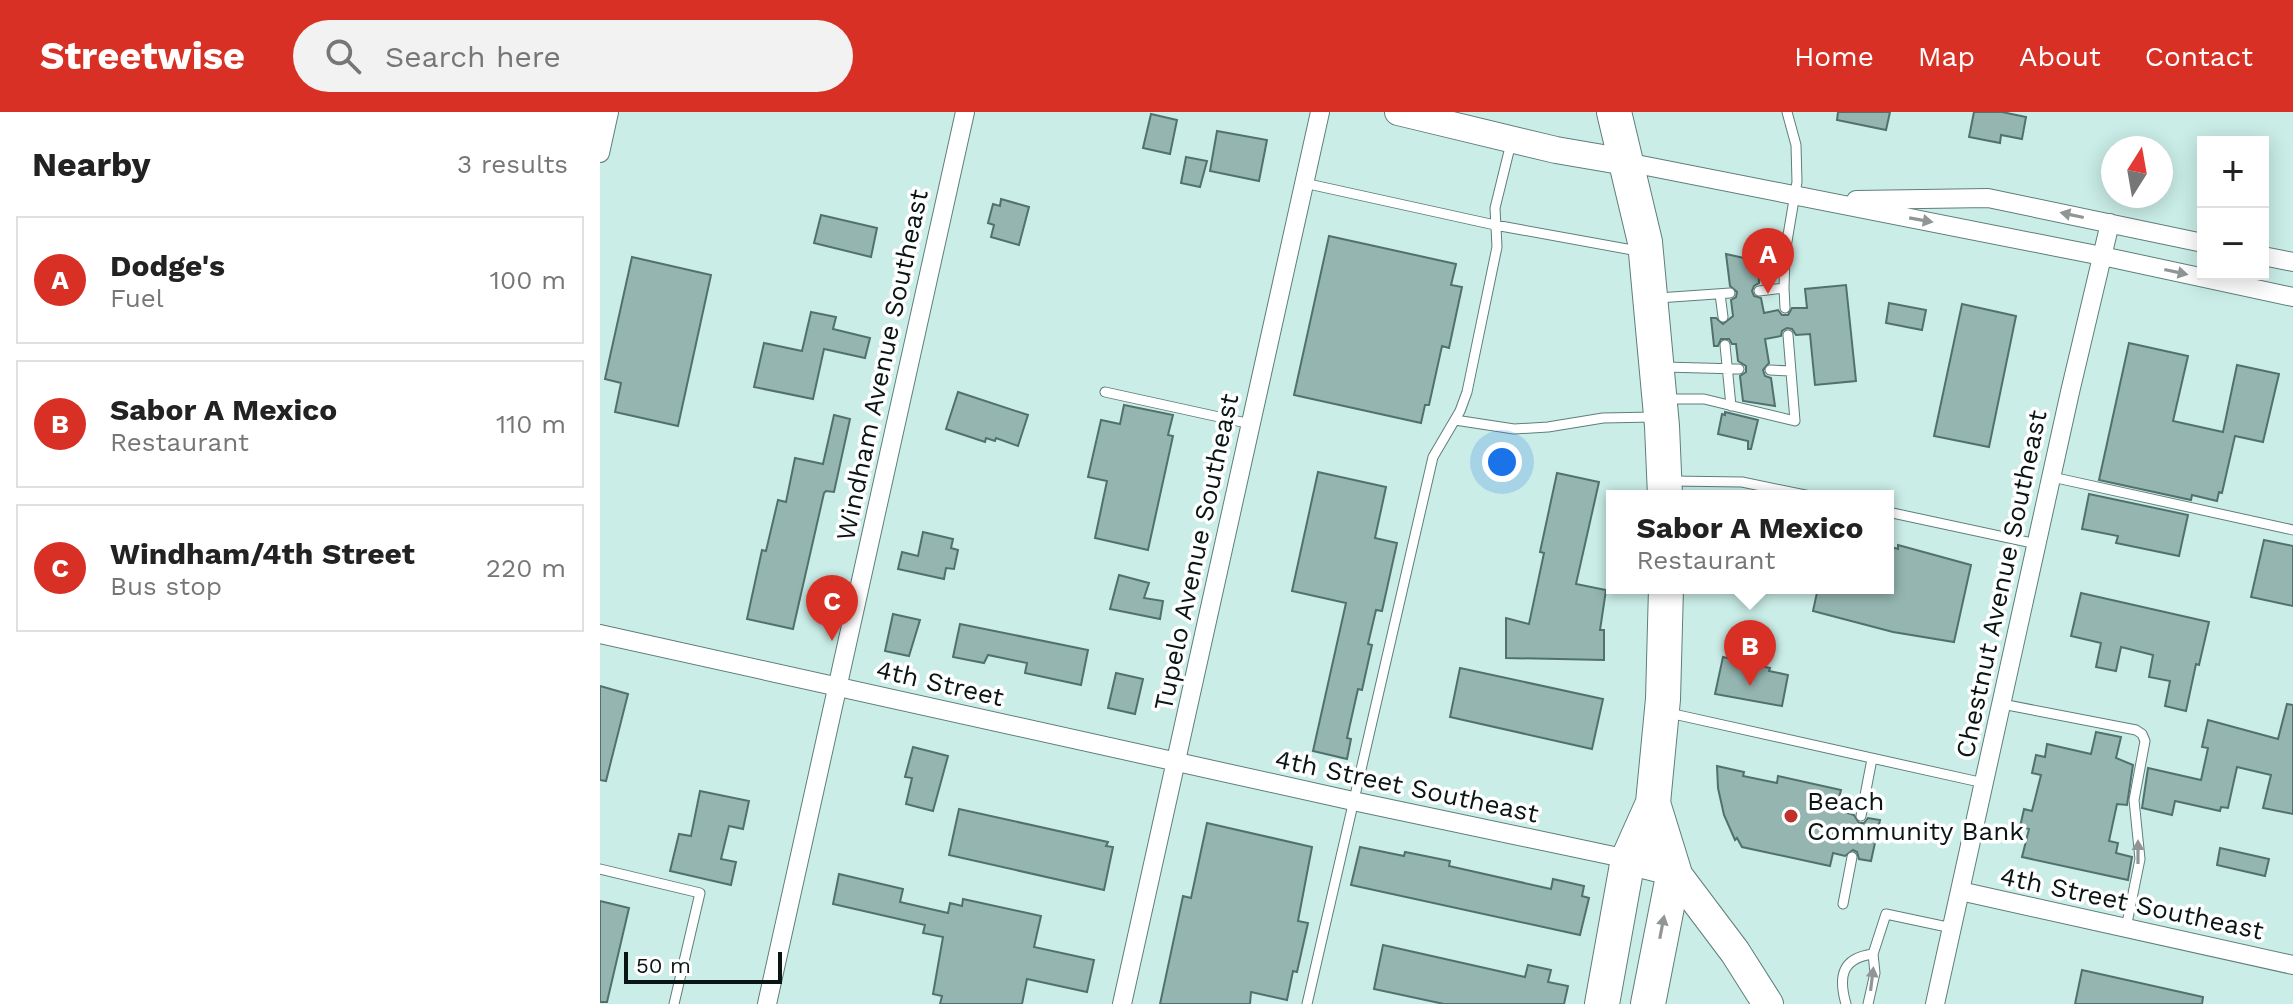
<!DOCTYPE html>
<meta charset="utf-8">
<style>
body{margin:0;font-family:"Work Sans",sans-serif;background:#f2f2f2;color:#222}
.controls{position:absolute;right:24px;top:24px;display:grid;overflow:hidden;border-radius:0px;box-shadow:0 4px 20px #0003}
.controls button{width:72px;height:72px;display:grid;place-items:center;padding:0;border:0;border-bottom:2px solid #e0e0e0;background:#fff;color:#222;font:40px sans-serif}
.compass{position:absolute;left:1501px;top:24px;width:72px;height:72px;border-radius:50%;background:#fff;box-shadow:0 4px 20px #0003;rotate:11deg}
.scale{position:absolute;left:24px;bottom:20px;width:158px;box-sizing:border-box;padding-left:8px;border:4px solid #091614;border-top:0;font-size:22px;line-height:28px;white-space:nowrap;color:#091614;-webkit-text-stroke:6px #fff;paint-order:stroke}
.you{position:absolute;left:902px;top:350px;width:28px;height:28px;margin:-20px;border:6px solid #fff;border-radius:50%;background:#1a73e8;box-shadow:0 0 0 12px #1a73e833}
.badge{display:grid;place-items:center;width:52px;height:52px;border-radius:50%;background:#d93025;color:#fff;font-size:26px;font-weight:700}
.pin{position:absolute;translate:-50% -66px;filter:drop-shadow(0 2px 4px #0008)}
.pin::after{content:'';position:absolute;top:42px;width:28px;height:24px;background:inherit;clip-path:polygon(0 0,100% 0,50% 100%)}
.popup{position:absolute;left:1006px;top:378px;width:288px;height:104px;box-sizing:border-box;display:grid;place-content:center;border-radius:0px;background:#fff;filter:drop-shadow(0 2px 6px #0005);font-size:26px;white-space:nowrap;color:#767676}
.popup b{font-size:30px;color:#222}
.popup::after{content:'';position:absolute;left:50%;top:100%;margin-left:-16px;border:16px solid transparent;border-top-color:#fff}
.list{margin:0;padding:0;list-style:none}
h2{display:flex;justify-content:space-between;align-items:center;height:104px;margin:0;padding:0 32px;font-size:34px}
h2 small{font-size:26px;font-weight:400;color:#767676}
.list li{display:grid;grid-template-columns:52px 1fr auto;gap:24px;align-items:center;box-sizing:border-box;height:128px;margin:0 16px 16px;padding:0 16px;border:2px solid #e0e0e0;border-radius:0px}
.list b{display:block;font-size:30px;white-space:nowrap}
.list p{margin:0;font-size:26px;white-space:nowrap;color:#767676}
.list em{font-size:26px;font-style:normal;color:#767676}
.icon{flex:none;width:44px;height:44px;fill:none;stroke:currentColor;stroke-width:2;stroke-linecap:round;stroke-linejoin:round}
.map{position:relative;flex:none;width:1693px;height:892px;overflow:hidden}
header{display:flex;align-items:center;gap:48px;box-sizing:border-box;height:112px;padding:0 40px;background:#d93025;color:#fff}
header strong{font-size:38px}
nav{display:flex;gap:44px;margin-inline-start:auto;font-size:28px}
.search{width:560px;height:72px;background:#f2f2f2;display:flex;align-items:center;gap:20px;box-sizing:border-box;padding:0 28px;border-radius:44px;color:#767676;font-size:30px}
main{display:flex}
aside{flex:1;background:#fff}
.map>svg:first-child{display:block}
.building{fill:#94b5b0;stroke:#52716d;stroke-width:2}
.lines{fill:none;stroke-linecap:round;stroke-linejoin:round}
.lane-casing{stroke:#5f7e7a;stroke-width:11}
.street-casing{stroke:#5f7e7a;stroke-width:20}
.secondary-casing{stroke:#5f7e7a;stroke-width:28}
.primary-casing{stroke:#5f7e7a;stroke-width:32}
.highway-casing{stroke:#5f7e7a;stroke-width:36}
.lane{stroke:#fff;stroke-width:9}
.street{stroke:#fff;stroke-width:18}
.secondary{stroke:#fff;stroke-width:26}
.primary{stroke:#fff;stroke-width:30}
.highway{stroke:#fff;stroke-width:34}
.oneway{fill:#909695}
.poi-dot{fill:#bf3129;stroke:#fff;stroke-width:3}
.labels{text-anchor:middle;dominant-baseline:central;stroke-width:7;stroke-linejoin:round;paint-order:stroke}
.street-label{font-size:26px;fill:#091614;stroke:#fff}
.poi-label{font-size:26px;fill:#091614;stroke:#fff;text-anchor:start}
</style>
<header>
<strong>Streetwise</strong>
<div class="search"><svg class="icon" aria-label="search" viewBox="0 0 24 24"><circle cx="10" cy="10" r="6"/><path d="M15 15l6 6"/></svg>Search here</div>
<nav><a>Home</a><a>Map</a><a>About</a><a>Contact</a></nav>
</header>
<main>
<aside>
<h2>Nearby<small>3 results</small></h2>
<ul class="list">
<li><span class="badge">A</span><div><b>Dodge's</b><p>Fuel</p></div><em>100 m</em></li>
<li><span class="badge">B</span><div><b>Sabor A Mexico</b><p>Restaurant</p></div><em>110 m</em></li>
<li><span class="badge">C</span><div><b>Windham/4th Street</b><p>Bus stop</p></div><em>220 m</em></li>
</ul>
</aside>
<div class="map">
<svg width="1693" height="892" viewBox="0 0 1693 892">
<rect width="100%" height="100%" fill="#caede7"/>
<!-- building -->
<path class="building" d="M1238,0h52l-4,18 -49,-10z
M1374,0h28l24,5 -4,22 -21,-4 -1,8 -31,-6z
M551,2l26,6 -7,34 -27,-6z
M617,19l50,9 -8,41 -49,-10z
M586,45l21,4 -7,26 -19,-4z
M401,87l28,8 -10,38 -28,-8 3,-12 -6,-2 5,-19 7,2z
M221,103l56,13 -6,29 -57,-14z
M729,124l127,28 -5,21 11,2 -13,61 -7,-2 -13,59h-4l-4,18 -127,-28z
M1126,142l32,7 1,22 -5,3 -2,5 2,5 7,2 3,15 14,-3 4,5h6l4,-7h15l-2,-19 41,-4 10,96 -41,4 -5,-51 -14,1 -4,-6 -5,-1 -5,3 -1,5 -16,3 4,24 -6,7 2,6 6,2 4,28 -32,-5 -3,-25 6,-4v-6l-8,-5 -2,-17h-4l-3,-5h-8l-3,7h-4l-3,-28h5l7,6 10,-8 -2,-16 5,-3 1,-5 -7,-6z
M32,145l79,18 -33,151 -63,-14 6,-29 -16,-4z
M1289,191l37,7 -4,20 -36,-7z
M1362,192l54,12 -27,131 -55,-11z
M211,200l25,5 -3,12 37,9 -5,20 -41,-9 -11,50 -59,-12 10,-44 38,8z
M1529,231l59,13 -15,65 50,11 14,-67 42,9 -16,68 -28,-6 -13,57 -3,-1 -2,9 -25,-6 -1,5 -92,-20z
M358,280l70,23 -10,31 -22,-8 -1,3 -9,-3 -1,4 -39,-13z
M524,293l49,10 -5,20 5,1 -25,114 -53,-12 12,-57 -19,-4 13,-57 19,4z
M1125,300l33,8 -7,29h-3v-8l-30,-7 4,-20 3,1z
M234,303l16,4 -16,73 -8,-1 -2,2 -31,136 -46,-10 15,-69 4,1 12,-51 8,2 9,-44 28,6z
M718,360l68,15 -11,51 22,5 -15,68 -6,-1 -8,34 4,1 -10,45 -4,-1 -11,49 4,1 -4,20 -34,-8 33,-148 -54,-12z
M957,361l42,9 -23,102 30,6 -6,40h4v30l-98,-2v-40l23,6 15,-71 -4,-1z
M1489,382l99,21 -9,41 -63,-13 2,-7 -36,-7z
M323,420l30,7 -2,9 7,2 -4,19 -8,-1 -2,11 -46,-10 4,-17 16,4z
M1664,428l29,6v60l-42,-9z
M1298,433l73,20 -17,77 -61,-10 -80,-21 5,-23h70v-42l10,3z
M519,463l30,8 -5,15 19,3 -3,18 -50,-10z
M1481,481l128,29 -10,43 -3,-1 -10,47 -21,-5 5,-25 -21,-4 4,-22 -32,-8 -5,24 -20,-4 5,-24 -30,-7z
M293,502l27,6 -11,36 -24,-5z
M360,512l128,26 -7,35 -56,-12 2,-10 -39,-8 -4,8 -31,-6z
M1123,545l47,11 -1,3 19,4 -6,31 -67,-12z
M860,556l143,31 -11,50 -142,-32z
M516,561l27,6 -8,35 -27,-6z
M0,574l28,8 -22,87 -6,-1z
M1687,592l6,1v109l-30,-6 8,-33 -34,-8 -9,41 -7,-1 -1,4 -45,-10 -3,14 -30,-7 6,-40 53,12 7,-32 -6,-1 6,-27 70,19z
M1496,620l25,5 -5,21 17,7 -6,40 -10,-1 -8,37 9,2 -2,10 16,4 -4,23 -106,-23 7,-28 -9,-2 4,-18 8,2 9,-36 -9,-2 4,-18 9,2 2,-13 44,10z
M313,635l35,9 -15,55 -27,-7 6,-26 -7,-1z
M1117,654l27,6 -1,4 34,7 1,-7 63,14 -5,19 18,6 5,8h5l4,-5 12,2 -9,41 -12,-2 -2,-7 -4,-2 -8,6 -12,-3 -3,13 -88,-19 -5,-9 -2,2 -11,-25 -6,-27z
M100,679l49,10 -6,28 -14,-3 -8,33 15,3 -5,23 -61,-14 9,-37 12,2z
M359,697l149,33 -2,4 7,1 -9,43 -155,-35z
M607,711l105,24 -14,74 10,2 -11,49 -4,-1 -6,29 -36,-8 -1,12h-90l23,-108 8,2z
M760,735l44,9 1,-4 45,9 -1,5 102,23 2,-10 31,7 -2,10 7,2 -9,37 -229,-50z
M1620,736l49,11 -4,17 -48,-11z
M239,762l64,15 -3,13 48,11 2,-10 12,3 1,-7 78,17 -7,31 60,13 -7,32 -60,-13 -5,25h-82l2,-8 -9,-2 10,-57 -20,-4 2,-8 -92,-21z
M0,789l29,7 -22,94h-7z
M783,833l142,32 3,-12 23,5 -3,12 20,4 -4,18h-120l-70,-15z
M1482,858l121,27 -1,7h-127z"/>
<g class="lines">
<!-- lane casing -->
<g class="lane-casing">
<path id="lane" d="M704,71l191,42 143,26
M1184,176l1,20
M1159,179l25,-3 1,-35 12,-71 -1,-37 -9,-33
M1120,182l3,23
M1058,186l72,-5
M1125,233l6,61
M1064,255l75,2
M1170,258l21,1
M505,280l146,32
M1067,287h37l91,22 -7,-86
M855,308l59,9 34,-2 55,-9 51,-1
M1452,365l241,53
M1072,369l70,1 68,14
M1288,400l149,32
M1402,592l134,26 6,4 3,7 -11,59 6,59 -14,69
M1069,601l315,70
M1261,704l11,-57
M0,757l100,24 -26,111
M1243,792l9,-47
M707,892l126,-547 27,-46 7,-19 30,-145 -2,-39 16,-65
M1246,892c-8,-28 -4,-46 27,-50
M1268,892l7,-31 -2,-19 13,-40 66,14"/>
</g>
<!-- street casing -->
<g class="street-casing">
<path id="street" d="M0,41l9,-41
M1026,50l476,94 191,41
M1256,88l132,-2 215,45
M1663,144l30,6
M0,522l753,167 275,58
M1360,779l333,74
M167,892l198,-892
M522,892l198,-892
M1335,892l135,-612 40,-169"/>
</g>
<!-- secondary casing -->
<g class="secondary-casing">
<path id="secondary" d="M798,0l158,38 70,12"/>
</g>
<!-- primary casing -->
<g class="primary-casing">
<path id="primary" d="M1028,747l46,12 61,81 33,52"/>
</g>
<!-- highway casing -->
<g class="highway-casing">
<path id="highway" d="M1014,0l31,130 17,184 3,70
M1002,892l26,-145 25,-56 10,-104 3,-111
M1048,892l26,-133 -21,-68"/>
</g>
<!-- lane -->
<use href="#lane" class="lane"/>
<!-- street -->
<use href="#street" class="street"/>
<!-- secondary -->
<use href="#secondary" class="secondary"/>
<!-- primary -->
<use href="#primary" class="primary"/>
<!-- highway -->
<use href="#highway" class="highway"/>
</g>
<!-- one-way arrows -->
<defs><path id="oneway-solid" d="M-6-.8H1V-3.2L6.5 0L1 3.2V.8H-6Z" transform="scale(2)"/></defs>
<g class="oneway">
<use href="#oneway-solid" transform="translate(1472 103) rotate(-168)"/>
<use href="#oneway-solid" transform="translate(1321 108) rotate(10)"/>
<use href="#oneway-solid" transform="translate(1576 160) rotate(12)"/>
<use href="#oneway-solid" transform="translate(1538 740) rotate(-90)"/>
<use href="#oneway-solid" transform="translate(1062 815) rotate(-79)"/>
<use href="#oneway-solid" transform="translate(1272 867) rotate(-83)"/>
</g>
<!-- markers -->
<circle class="poi-dot" cx="1191" cy="704" r="8"/>
<g class="labels">
<!-- street labels -->
<g class="street-label">
<text transform="translate(282 253) rotate(-78)">Windham Avenue Southeast</text>
<text transform="translate(596 440) rotate(-78)">Tupelo Avenue Southeast</text>
<text transform="translate(1401 472) rotate(-78)">Chestnut Avenue Southeast</text>
<text transform="translate(340 571) rotate(13)">4th Street</text>
<text transform="translate(807 674) rotate(12)">4th Street Southeast</text>
<text transform="translate(1532 791) rotate(12)">4th Street Southeast</text>
</g>
<!-- poi labels -->
<g class="poi-label">
<text x="1207" y="689">Beach<tspan x="1207" dy="30">Community Bank</tspan></text>
</g>
</g>
</svg>
<div class="controls">
<button>+</button>
<button>−</button>
</div>
<svg class="compass" viewBox="-18 -18 36 36"><path d="M0-13l5 13h-10z" fill="#e53935"/><path d="M0 13l5-13h-10z" fill="#767676"/></svg>
<div class="scale">50 m</div>
<div class="you"></div>
<div class="pin badge" style="left:1168px;top:182px">A</div>
<div class="pin badge" style="left:1150px;top:574px">B</div>
<div class="popup"><b>Sabor A Mexico</b>Restaurant</div>
<div class="pin badge" style="left:232px;top:529px">C</div>
</div>
</main>
